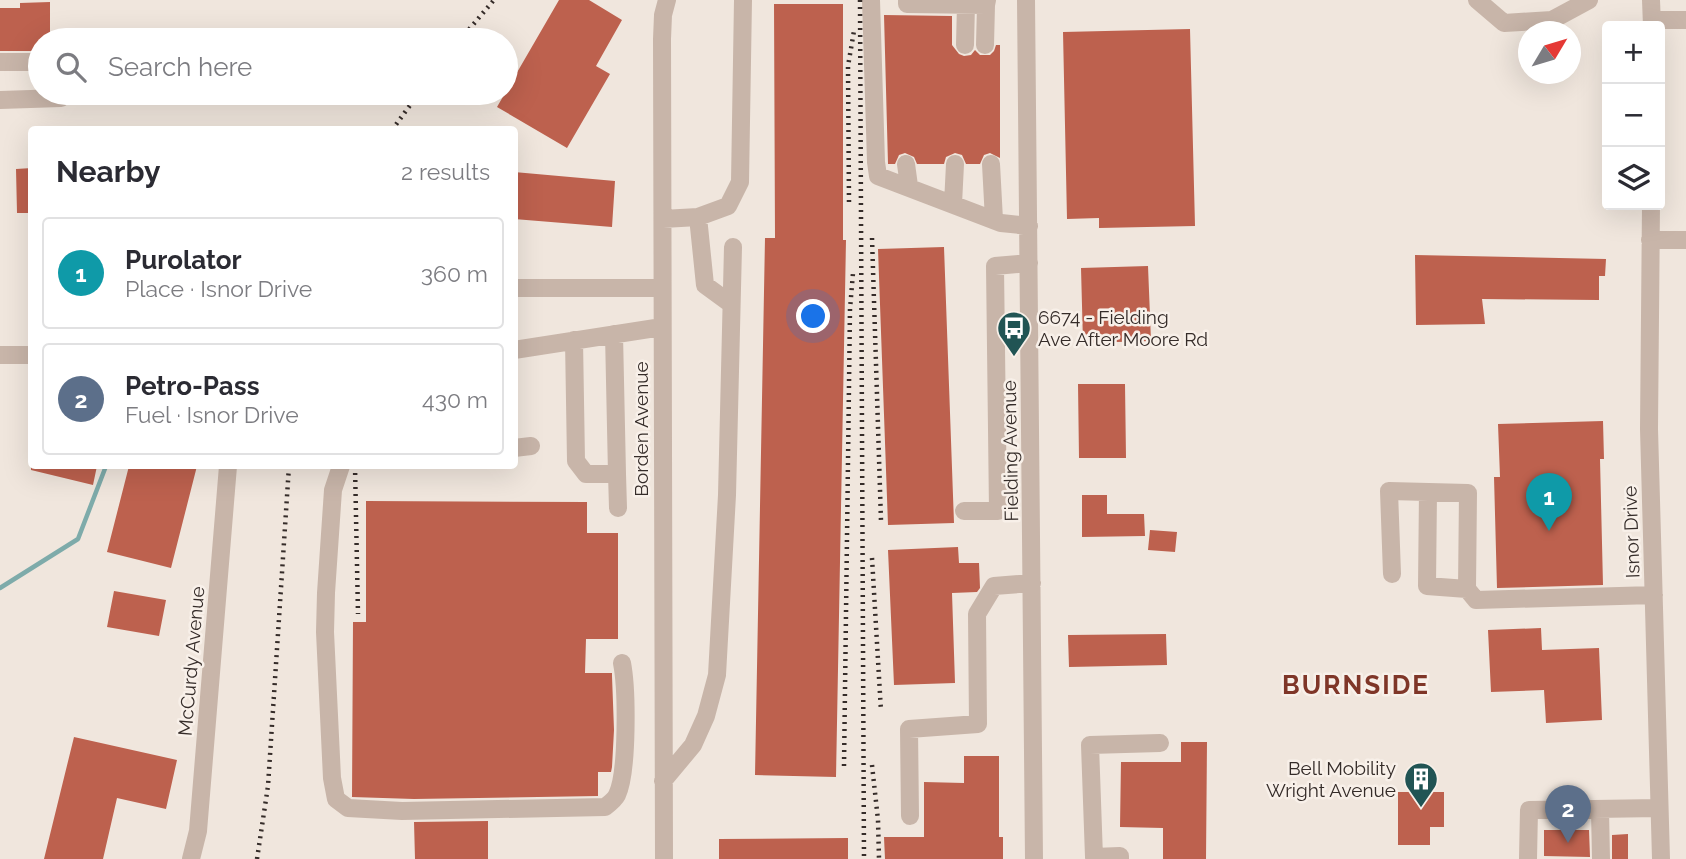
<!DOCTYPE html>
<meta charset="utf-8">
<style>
body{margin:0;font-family:Raleway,sans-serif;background:#f2f2f3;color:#2b2b33}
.controls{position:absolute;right:21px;top:21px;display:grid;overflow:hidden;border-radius:7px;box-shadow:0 7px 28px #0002}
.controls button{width:63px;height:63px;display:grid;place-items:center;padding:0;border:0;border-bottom:2px solid #e1e1e2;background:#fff;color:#2b2b33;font:35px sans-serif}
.compass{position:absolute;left:1518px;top:21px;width:63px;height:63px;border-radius:50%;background:#fff;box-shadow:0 7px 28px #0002;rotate:52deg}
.you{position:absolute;left:814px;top:317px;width:24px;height:24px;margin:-18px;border:5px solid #fff;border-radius:50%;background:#1a73e8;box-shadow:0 0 0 10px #1a73e833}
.badge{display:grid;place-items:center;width:46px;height:46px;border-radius:50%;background:#1a73e8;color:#fff;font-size:23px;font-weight:700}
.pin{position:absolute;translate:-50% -58px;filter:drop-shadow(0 2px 4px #0008)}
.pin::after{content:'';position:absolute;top:37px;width:24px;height:21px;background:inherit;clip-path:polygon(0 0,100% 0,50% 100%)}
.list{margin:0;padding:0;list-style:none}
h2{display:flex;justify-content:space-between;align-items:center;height:91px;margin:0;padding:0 28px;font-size:30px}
h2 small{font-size:23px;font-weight:400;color:#7c7c81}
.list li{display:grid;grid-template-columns:46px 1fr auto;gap:21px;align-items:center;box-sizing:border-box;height:112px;margin:0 14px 14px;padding:0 14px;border:2px solid #e1e1e2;border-radius:7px}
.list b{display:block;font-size:26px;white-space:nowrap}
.list p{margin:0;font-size:23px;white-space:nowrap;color:#7c7c81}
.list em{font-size:23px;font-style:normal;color:#7c7c81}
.icon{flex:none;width:38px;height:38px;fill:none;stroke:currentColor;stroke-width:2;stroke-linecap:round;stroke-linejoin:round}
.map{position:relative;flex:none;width:1686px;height:859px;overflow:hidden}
.search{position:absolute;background:#fff;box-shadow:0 7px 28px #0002;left:28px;top:28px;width:490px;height:77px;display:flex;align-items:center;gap:18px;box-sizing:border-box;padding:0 24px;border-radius:38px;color:#7c7c81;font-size:26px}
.panel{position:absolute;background:#fff;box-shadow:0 7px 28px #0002;left:28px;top:126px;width:490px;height:343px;border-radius:7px}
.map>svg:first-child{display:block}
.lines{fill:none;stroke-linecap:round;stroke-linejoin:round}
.stream{stroke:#7eabaa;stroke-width:4.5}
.building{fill:#bd614e}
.minor{stroke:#c8b5a9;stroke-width:18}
.rail{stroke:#352c29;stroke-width:4.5;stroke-dasharray:2 5;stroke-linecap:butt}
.labels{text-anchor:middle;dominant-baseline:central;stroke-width:5;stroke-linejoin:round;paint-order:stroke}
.poi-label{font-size:19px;fill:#352c29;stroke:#f8f0e9;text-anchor:start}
.street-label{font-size:19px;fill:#352c29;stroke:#f8f0e9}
.district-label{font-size:26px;font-weight:bold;letter-spacing:2px;fill:#7f3628;stroke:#f8f0e9}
</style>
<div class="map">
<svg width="1686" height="859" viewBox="0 0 1686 859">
<rect width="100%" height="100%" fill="#f0e6dd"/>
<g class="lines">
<!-- stream -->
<path class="stream" d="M0,588l78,-49 28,-73"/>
</g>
<!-- building -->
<path class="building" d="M559,0h30l33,20 -26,46 14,8 -43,74 -70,-41z
M50,2v38h-10v11h-40v-43h20v-5z
M774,4h69v236h3l-10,537 -81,-2 10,-537h10z
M884,15l68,1v29l7,9 5,2 7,-1 4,-5 5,5h10l4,-4 2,-6h4v113l-10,-5 -6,2 -4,9h-14l-4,-9 -7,-2 -9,4 -2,7h-27l-3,-7 -9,-4 -6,2 -4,9h-7z
M1190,29l5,197 -96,2v-10l-32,1 -4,-187z
M32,168v45h-15l-1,-44z
M514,172l101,9 -3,46 -98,-8z
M944,247l10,276 -66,2 -10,-276z
M1415,255l191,4 -1,17h-6v24l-117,-1 3,25 -69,1z
M1148,266l3,75 -68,2 -2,-75z
M1078,384h47l1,74h-47z
M1603,421l1,38h-4l3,126 -106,3 -3,-111h6l-2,-53z
M31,466h66l-4,19 -62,-15z
M129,466h68l-26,102 -64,-16z
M1082,495h25v19h37l1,22 -63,1z
M366,501l221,1v31h31v106h-32l-1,34h27v3l2,54 -2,37 -1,5h-13v24l-184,3 -62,-2 1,-175h13z
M1150,530l27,2 -2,20 -27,-2z
M958,547l1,16h20l1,25 -3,4 -25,1 3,90 -61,2 -6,-135z
M114,591l52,9 -7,36 -52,-9z
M1541,628l1,22 57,-2 3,72 -56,3 -2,-33 -53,2 -3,-62z
M1166,634l1,31 -98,2 -1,-32z
M74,737l103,23 -11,49 -49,-11 -14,61h-59z
M1181,742h26l-1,117h-43v-31l-43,-1 1,-65h60z
M964,756h35v81h4v22h-118l-1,-22h40v-55l40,1z
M1398,792h46v35h-14v18h-32z
M488,821v38h-73l-1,-37z
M1544,830h45l1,27 -46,-1z
M1628,834v25h-16v-24z
M848,838v21h-129v-20z"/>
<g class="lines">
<!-- minor -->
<path class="minor" d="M871,0l5,162 2,14 123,47 28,3
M907,0v4l79,1 1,-5
M1026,0l8,859
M1477,0l27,23 48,-3 37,-20
M1651,0l1,26
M1652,20h34
M965,45l1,-41
M985,45l1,-40
M0,62h40
M0,100l61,-2
M906,164l3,22
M991,164l3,56
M953,204l2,-40
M1651,205l-2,224 12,430
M698,217l7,68 26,19
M663,219l35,-2 30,-11 12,-24 3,-182
M1650,240h36
M514,288h148
M574,340l2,121 10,13h31l-3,-140
M514,350l148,-23
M0,355h32
M514,448l17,-2
M341,466l-8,24 -7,103 -1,39 7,146 4,21 12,9 54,3 203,-4c4,-3 10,-8 12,-12 11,-23 10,-106 5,-132
M617,474l1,34
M1428,492l-1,94 40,3
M964,511h34l-3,-245 34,-3
M1392,574l-3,-83 79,2 -1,96 9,11 178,-5
M663,781l30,-36 13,-29 11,-41 10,-180 6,-248
M1600,810l1,49
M910,816l-1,-87 69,-5 -1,-110 17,-28 38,-3
M191,859l7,-28 30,-365
M664,859l-2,-820 1,-24 4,-15
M1120,859v-3l-26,1 -4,-112 70,-2
M1528,859l1,-49 130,-2"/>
<!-- rail -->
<path class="rail" d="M860,0l4,859
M460,40l34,-40
M392,130l27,-37
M849,202l-1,-136 6,-35
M872,238l9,283
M355,466l3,148
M872,558l9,153
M872,765l6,55 1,39
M844,766l6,-457 3,-36
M257,859l11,-73 21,-320"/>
</g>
<!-- icons -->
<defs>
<g id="bus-pin" transform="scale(1.75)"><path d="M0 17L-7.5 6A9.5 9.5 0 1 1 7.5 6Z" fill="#215454" stroke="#f8f0e9"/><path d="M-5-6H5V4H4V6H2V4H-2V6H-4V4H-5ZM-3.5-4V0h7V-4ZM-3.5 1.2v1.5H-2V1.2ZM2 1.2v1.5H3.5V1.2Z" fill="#fff"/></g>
<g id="building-pin" transform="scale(1.75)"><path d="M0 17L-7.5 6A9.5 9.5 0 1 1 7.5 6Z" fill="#215454" stroke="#f8f0e9"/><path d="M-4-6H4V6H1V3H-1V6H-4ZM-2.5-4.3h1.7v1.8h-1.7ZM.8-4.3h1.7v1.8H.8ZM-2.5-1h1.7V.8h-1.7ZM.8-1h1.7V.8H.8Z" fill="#fff"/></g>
</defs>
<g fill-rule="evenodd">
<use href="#bus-pin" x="1014" y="328"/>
<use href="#building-pin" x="1421" y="779"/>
</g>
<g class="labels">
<!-- poi labels -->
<g class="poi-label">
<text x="1038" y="317">6674 - Fielding<tspan x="1038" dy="22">Ave After Moore Rd</tspan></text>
<text x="1396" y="768" text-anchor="end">Bell Mobility<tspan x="1396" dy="22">Wright Avenue</tspan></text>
</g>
<!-- street labels -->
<g class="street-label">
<text transform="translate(641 429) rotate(-90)">Borden Avenue</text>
<text transform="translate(1010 451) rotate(-91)">Fielding Avenue</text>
<text transform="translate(1631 532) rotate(-92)">Isnor Drive</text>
<text transform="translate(191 661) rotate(-85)">McCurdy Avenue</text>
</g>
<!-- district labels -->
<g class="district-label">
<text x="1356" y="685">BURNSIDE</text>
</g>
</g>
</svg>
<div class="controls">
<button>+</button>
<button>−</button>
<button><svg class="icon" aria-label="layers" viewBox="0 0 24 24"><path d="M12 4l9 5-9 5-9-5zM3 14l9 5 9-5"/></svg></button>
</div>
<svg class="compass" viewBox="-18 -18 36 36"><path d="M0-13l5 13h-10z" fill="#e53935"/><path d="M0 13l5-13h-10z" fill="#7c7c81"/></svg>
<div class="you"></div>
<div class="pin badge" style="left:1549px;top:531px;background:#0f9aa8">1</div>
<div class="pin badge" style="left:1568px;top:843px;background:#5c6f8a">2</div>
<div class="search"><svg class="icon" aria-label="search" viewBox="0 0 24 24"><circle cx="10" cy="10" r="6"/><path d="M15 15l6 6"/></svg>Search here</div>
<section class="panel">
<h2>Nearby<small>2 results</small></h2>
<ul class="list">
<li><span class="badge" style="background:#0f9aa8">1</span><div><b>Purolator</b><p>Place · Isnor Drive</p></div><em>360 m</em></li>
<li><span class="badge" style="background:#5c6f8a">2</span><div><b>Petro-Pass</b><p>Fuel · Isnor Drive</p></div><em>430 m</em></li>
</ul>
</section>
</div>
